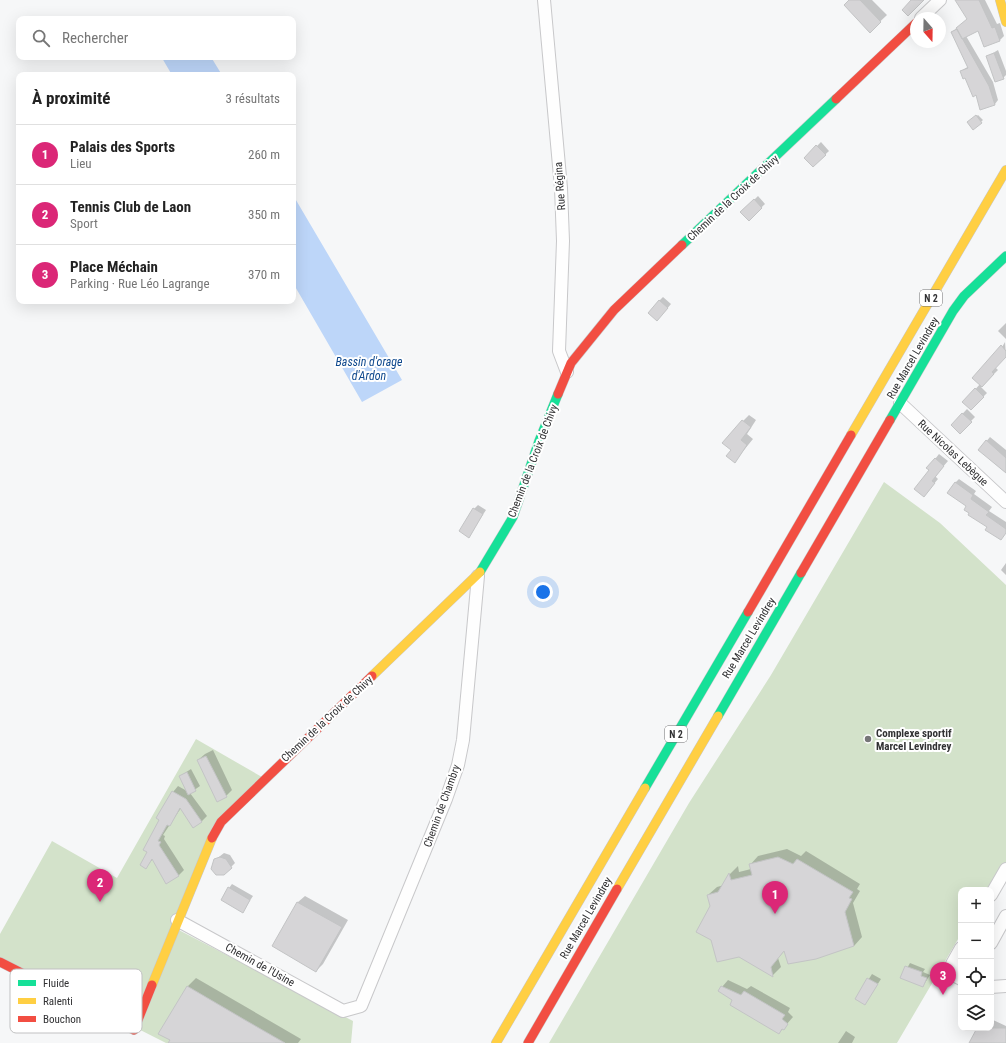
<!DOCTYPE html>
<html lang="fr">
<meta charset="utf-8">
<style>
body{margin:0;font-family:"Roboto Condensed",sans-serif;background:#f2f2f2;color:#222}
.controls{position:absolute;right:12px;bottom:12px;display:grid;overflow:hidden;border-radius:8px;box-shadow:0 4px 16px #0002}
.controls button{width:36px;height:36px;display:grid;place-items:center;padding:0;border:0;border-bottom:1px solid #e0e0e0;background:#fff;color:#222;font:20px sans-serif}
.compass{position:absolute;left:910px;top:12px;width:36px;height:36px;border-radius:50%;background:#fff;box-shadow:0 4px 16px #0002;rotate:160deg}
.you{position:absolute;left:543px;top:592px;width:14px;height:14px;margin:-10px;border:3px solid #fff;border-radius:50%;background:#1a73e8;box-shadow:0 0 0 6px #1a73e833}
.badge{display:grid;place-items:center;width:26px;height:26px;border-radius:50%;background:#db2777;color:#fff;font-size:13px;font-weight:700}
.pin{position:absolute;translate:-50% -33px;filter:drop-shadow(0 1px 2px #0008)}
.pin::after{content:'';position:absolute;top:21px;width:14px;height:12px;background:inherit;clip-path:polygon(0 0,100% 0,50% 100%)}
.list{margin:0;padding:0;list-style:none}
h2{display:flex;justify-content:space-between;align-items:center;height:52px;margin:0;padding:0 16px;font-size:17px}
h2 small{font-size:13px;font-weight:400;color:#767676}
.list li{display:grid;grid-template-columns:26px 1fr auto;gap:12px;align-items:center;box-sizing:border-box;height:60px;padding:0 16px;border-top:1px solid #e0e0e0}
.list b{display:block;font-size:15px;white-space:nowrap}
.list p{margin:0;font-size:13px;white-space:nowrap;color:#767676}
.list em{font-size:13px;font-style:normal;color:#767676}
.icon{flex:none;width:22px;height:22px;fill:none;stroke:currentColor;stroke-width:2;stroke-linecap:round;stroke-linejoin:round}
.map{position:relative;flex:none;width:1006px;height:1043px;overflow:hidden}
.search{position:absolute;background:#fff;box-shadow:0 4px 16px #0002;left:16px;top:16px;width:280px;height:44px;display:flex;align-items:center;gap:10px;box-sizing:border-box;padding:0 14px;border-radius:8px;color:#767676;font-size:15px}
.panel{position:absolute;background:#fff;box-shadow:0 4px 16px #0002;left:16px;top:72px;width:280px;height:232px;border-radius:8px}
.map>svg:first-child{display:block}
.green{fill:#d3e2ca}
.water{fill:#bdd6f9}
.shadow{fill:#0003}
.building{fill:#d6d5d7;stroke:#c3c4c5}
.lines{fill:none;stroke-linecap:round;stroke-linejoin:round}
.street-casing{stroke:#c8c8ca;stroke-width:14}
.fast-casing{stroke:#c8c8ca;stroke-width:10}
.slow-casing{stroke:#c8c8ca;stroke-width:10}
.jam-casing{stroke:#c8c8ca;stroke-width:10}
.street{stroke:#fefefe;stroke-width:12}
.fast{stroke:#16e098;stroke-width:9}
.slow{stroke:#ffcf43;stroke-width:9}
.jam{stroke:#f24e42;stroke-width:9}
.poi-dot{fill:#767678;stroke:#fff;stroke-width:1.5}
.labels{text-anchor:middle;dominant-baseline:central;stroke-width:4;stroke-linejoin:round;paint-order:stroke}
.shield{fill:#fff;stroke:#6f6f70;stroke-width:1}
.shield-label{font-size:10px;font-weight:bold;fill:#313133}
.street-label{font-size:11px;fill:#313133;stroke:#fff}
.poi-label{font-size:11px;font-weight:bold;fill:#313133;stroke:#fff;text-anchor:start}
.water-label{font-size:12px;font-style:italic;fill:#0e488d;stroke:#fff}
.key{fill:#fff;stroke:#c1c1c2;stroke-width:1}
.key-label{font-size:11px;fill:#313133}
</style>
<div class="map">
<svg width="1006" height="1043" viewBox="0 0 1006 1043">
<rect width="100%" height="100%" fill="#f6f7f8"/>
<!-- green -->
<path class="green" d="M884,482l56,41 66,62v279l-17,26h-28v44l-64,109h-348l140,-240 82,-128z
M196,739l66,38 -49,49 -40,101 180,94 -2,22h-185l-166,-84v-25l52,-93 65,37z"/>
<!-- water -->
<path class="water" d="M164,57h47l11,18h-50l-10,-17z
M293,195l109,185 -40,22 -69,-119z"/>
<!-- shadow -->
<path class="shadow" d="M850,0h22l15,15 -17,16z
M957,0h28l12,24 3,-1 4,13 -5,5 -21,-12 -12,7 27,46 5,18 -3,4 -19,-10 -15,-23 8,-5 -17,-34 16,-13z
M919,42h7l-3,4z
M998,50l8,21v4l-3,3 -15,-22z
M978,115l5,5 -10,9 -3,-8z
M821,142l8,9 -16,15 -8,-8z
M758,196l7,8 -16,15 -7,-7z
M663,297l8,7 -10,12 -2,-15z
M1006,323v16l-8,-8z
M1005,342l1,14 -11,11 3,3 -17,17 6,6 -16,16 -7,-7 16,-18z
M967,409l8,8 -15,15 -8,-7z
M749,415l7,5 -9,14 6,5 -18,22 -2,-11 10,-29z
M990,437l16,13v23l-27,-23z
M939,454l9,7 -13,15 3,3 -10,12 2,-21 -2,-2z
M959,479l17,12 -2,3 18,13 -3,4 17,11v11l-18,-6 -21,-21 -12,-23z
M478,505l8,5 -17,26 5,-27z
M1006,563v12l-5,-5z
M213,750l19,40 -6,6 -28,-36 7,-6z
M191,769l9,17 -10,7 17,23 -6,6 -20,-14 -18,27 2,1 -1,3 20,31 -6,6 -25,-17 -7,8 2,-16 25,-59 5,-6 9,5 -7,-15z
M787,849l14,7 5,-5 54,33 -3,5 3,2 -7,12 9,34 -8,9 -69,4 -7,8 3,9 -8,8 -34,-19 -28,-50 -3,-11 9,-8 7,-2 6,-11 8,-8 1,6 12,-3 -1,-4 8,-9z
M224,853l6,2 5,8 -11,11 -9,-14z
M232,884l21,12 -10,15 -14,-23z
M305,896l43,24 -25,44 -7,7 -43,-25 25,-44z
M910,963l15,6 -2,3 7,3 -7,11 -21,-9z
M872,974l9,5 -16,25 -9,-5z
M196,978l105,61 -3,4h-129l18,-56z
M728,980l19,9 4,-3 39,22 -2,4 5,5 -14,16 -46,-33 -11,-13z
M991,1019l15,7v17h-36l8,-15h13z
M846,1031l9,6 -3,6h-14z"/>
<!-- building -->
<path class="building" d="M849,0h11l21,22 -11,11 -26,-28z
M911,0h13l-16,16 -6,-6z
M955,0h24l13,28 3,-1 5,14 -16,6 -6,-16 -16,8 -6,-11 11,-9z
M957,29l32,57 6,19 -15,5 -4,-15 -3,2 -8,-19 -2,1 -3,-8 8,-3 -17,-36z
M994,53l10,26 -9,3 -9,-26z
M976,115l6,8 -9,7 -6,-8z
M816,145l10,10 -13,12 -9,-9z
M754,199l8,9 -13,13 -9,-9z
M659,300l9,8 -11,13 -9,-8z
M1001,345l5,6v6l-14,15 2,2 -12,13 -10,-9z
M975,388l9,9 -13,13 -9,-8z
M962,413l10,9 -12,12 -9,-9z
M742,420l9,7 -10,13 6,5 -12,18 -9,-7 5,-6 -9,-7z
M986,440l20,18v15l-28,-23z
M935,458l9,8 -12,15 3,2 -11,14 -10,-8 15,-19 -3,-2z
M955,482l18,13 -2,4 18,13 -3,3 20,14v4l-5,7 -16,-10 2,-3 -19,-12 1,-2 -5,-3 2,-4 -19,-13z
M473,508l10,6 -14,24 -10,-7z
M206,756l21,41 -10,5 -20,-42z
M187,772l9,19 -8,4 -9,-19z
M172,791l14,8 16,23 -9,6 -13,-20 -10,18 -3,-1 -9,16 3,1 -2,3 20,31 -13,8 -14,-25 -6,10 -6,-4 7,-13 -4,-2 16,-30 -3,-2z
M220,857l6,2 6,9 -8,7h-8l-5,-6 3,-10z
M778,857l15,7 4,-5 56,33 -4,6 3,1 -7,13 9,34 -38,13 -28,5 -4,-13 -13,16 2,10 -34,-20 -22,5 -6,-22 -15,-8 14,-26 -3,-11 11,-3 11,-19 2,7 21,-5 -3,-11z
M228,887l22,13 -7,13 -22,-13z
M297,902l45,25 -26,45 -44,-26z
M905,966l17,6 -1,4 6,2 -4,9 -23,-9z
M867,978l11,6 -13,21 -10,-6z
M187,986l58,34 40,23h-117l2,-3 -12,-6z
M721,986l20,9 3,-4 41,24 -3,4 6,5 -4,6 -2,-1 -3,5 -49,-29 2,-5 -14,-9z
M977,1028h29v15h-37z"/>
<g class="lines">
<!-- street casing -->
<g class="street-casing">
<path id="street" d="M544,0l17,188 2,53 -4,110 8,21
M921,18l19,-18
M900,403l106,99
M991,895l15,-26
M177,920l166,91 18,-5 85,-207 12,-34 5,-25 15,-164
M991,943l15,-27
M961,948l-9,16 1,11 8,4
M991,987l15,-1"/>
</g>
<!-- fast casing -->
<g class="fast-casing">
<path id="fast" d="M682,245l154,-146
M890,420l63,-109 11,-15 42,-40
M480,572l33,-55 26,-76 19,-47
M718,716l83,-143
M645,788l103,-176"/>
</g>
<!-- slow casing -->
<g class="slow-casing">
<path id="slow" d="M1000,0l6,22
M851,435l155,-265
M372,676l108,-104
M617,889l101,-173
M152,985l60,-147
M496,1043l149,-255"/>
</g>
<!-- jam casing -->
<g class="jam-casing">
<path id="jam" d="M836,99l80,-76
M558,394l13,-31 43,-53 68,-65
M801,573l89,-153
M748,612l103,-177
M212,838l9,-16 151,-146
M0,962l134,68 18,-45
M528,1043l89,-154"/>
</g>
<!-- street -->
<use href="#street" class="street"/>
<!-- fast -->
<use href="#fast" class="fast"/>
<!-- slow -->
<use href="#slow" class="slow"/>
<!-- jam -->
<use href="#jam" class="jam"/>
</g>
<!-- markers -->
<circle class="poi-dot" cx="868" cy="739" r="4"/>
<g class="labels">
<!-- shield labels -->
<g class="shield">
<rect x="920" y="290" width="22" height="16" rx="3"/>
<rect x="665" y="726" width="22" height="16" rx="3"/>
</g>
<g class="shield-label">
<text x="931" y="298">N 2</text>
<text x="676" y="734">N 2</text>
</g>
<!-- street labels -->
<g class="street-label">
<text transform="translate(560 186) rotate(-94)">Rue Régina</text>
<text transform="translate(733 198) rotate(-43)">Chemin de la Croix de Chivy</text>
<text transform="translate(913 358) rotate(-60)">Rue Marcel Levindrey</text>
<text transform="translate(953 453) rotate(43)">Rue Nicolas Lebègue</text>
<text transform="translate(533 461) rotate(-69)">Chemin de la Croix de Chivy</text>
<text transform="translate(749 638) rotate(-59)">Rue Marcel Levindrey</text>
<text transform="translate(327 719) rotate(-43)">Chemin de la Croix de Chivy</text>
<text transform="translate(442 806) rotate(-70)">Chemin de Chambry</text>
<text transform="translate(586 918) rotate(-60)">Rue Marcel Levindrey</text>
<text transform="translate(260 965) rotate(29)">Chemin de l'Usine</text>
</g>
<!-- poi labels -->
<g class="poi-label">
<text x="876" y="733">Complexe sportif<tspan x="876" dy="13">Marcel Levindrey</tspan></text>
</g>
<!-- water labels -->
<g class="water-label">
<text x="369" y="362">Bassin d'orage<tspan x="369" dy="14">d'Ardon</tspan></text>
</g>
</g>
<!-- legend -->
<rect x="10" y="969" width="132" height="64" rx="6" class="key"/>
<rect x="18" y="980" width="18" height="6" fill="#16e098"/>
<rect x="18" y="998" width="18" height="6" fill="#ffcf43"/>
<rect x="18" y="1016" width="18" height="6" fill="#f24e42"/>
<g class="key-label">
<text x="43" y="987">Fluide</text>
<text x="43" y="1005">Ralenti</text>
<text x="43" y="1023">Bouchon</text>
</g>
</svg>
<div class="controls">
<button>+</button>
<button>−</button>
<button><svg class="icon" aria-label="locate" viewBox="0 0 24 24"><circle cx="12" cy="12" r="6"/><path d="M12 2v4M12 18v4M2 12h4M18 12h4"/></svg></button>
<button><svg class="icon" aria-label="layers" viewBox="0 0 24 24"><path d="M12 4l9 5-9 5-9-5zM3 14l9 5 9-5"/></svg></button>
</div>
<svg class="compass" viewBox="-18 -18 36 36"><path d="M0-13l5 13h-10z" fill="#e53935"/><path d="M0 13l5-13h-10z" fill="#767676"/></svg>
<div class="you"></div>
<div class="pin badge" style="left:775px;top:914px">1</div>
<div class="pin badge" style="left:100px;top:902px">2</div>
<div class="pin badge" style="left:943px;top:995px">3</div>
<div class="search"><svg class="icon" aria-label="search" viewBox="0 0 24 24"><circle cx="10" cy="10" r="6"/><path d="M15 15l6 6"/></svg>Rechercher</div>
<section class="panel">
<h2>À proximité<small>3 résultats</small></h2>
<ul class="list">
<li><span class="badge">1</span><div><b>Palais des Sports</b><p>Lieu</p></div><em>260 m</em></li>
<li><span class="badge">2</span><div><b>Tennis Club de Laon</b><p>Sport</p></div><em>350 m</em></li>
<li><span class="badge">3</span><div><b>Place Méchain</b><p>Parking · Rue Léo Lagrange</p></div><em>370 m</em></li>
</ul>
</section>
</div>
